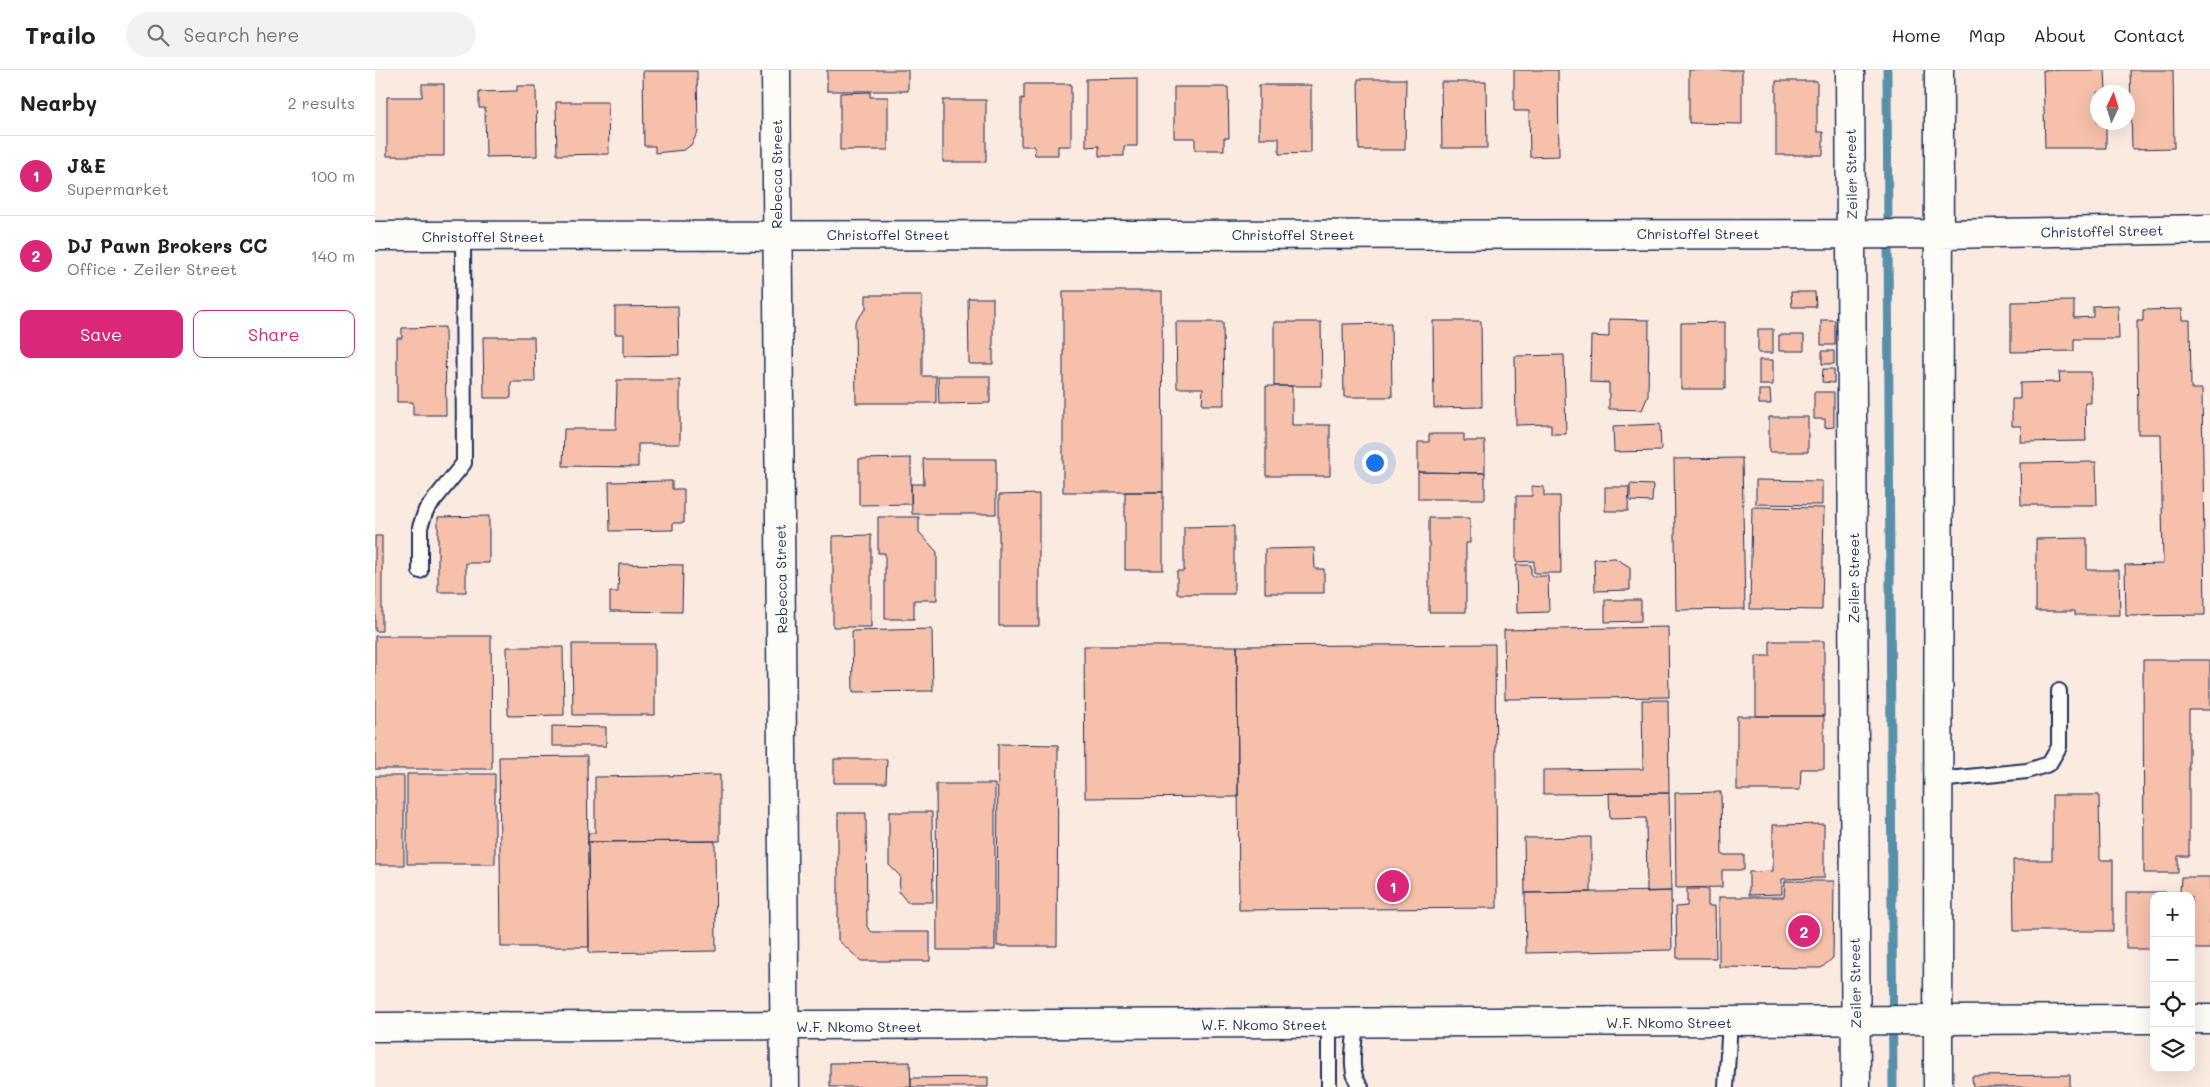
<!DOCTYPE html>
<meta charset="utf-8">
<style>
body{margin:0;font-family:Mali,sans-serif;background:#f2f2f2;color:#202124}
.controls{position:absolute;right:15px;bottom:15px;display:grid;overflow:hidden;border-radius:10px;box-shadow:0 5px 20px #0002}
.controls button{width:45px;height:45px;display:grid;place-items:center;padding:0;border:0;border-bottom:1px solid #e0e0e0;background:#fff;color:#202124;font:25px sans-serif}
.compass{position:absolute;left:1715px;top:15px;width:45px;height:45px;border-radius:50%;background:#fff;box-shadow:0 5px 20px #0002;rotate:4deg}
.you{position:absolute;left:999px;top:392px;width:18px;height:18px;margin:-12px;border:4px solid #fff;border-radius:50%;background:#1a73e8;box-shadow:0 0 0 8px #1a73e833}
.badge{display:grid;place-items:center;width:32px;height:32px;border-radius:50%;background:#db2777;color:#fff;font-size:16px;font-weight:700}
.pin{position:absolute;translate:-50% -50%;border:2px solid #fff;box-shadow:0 1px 5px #0006}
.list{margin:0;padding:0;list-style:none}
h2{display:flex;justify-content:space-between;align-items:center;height:65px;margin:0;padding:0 20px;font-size:21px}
h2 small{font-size:16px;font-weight:400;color:#757577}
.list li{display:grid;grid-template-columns:32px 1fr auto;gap:15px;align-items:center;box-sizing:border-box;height:80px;padding:0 20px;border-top:1px solid #e0e0e0}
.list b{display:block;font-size:19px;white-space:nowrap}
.list p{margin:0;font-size:16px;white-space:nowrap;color:#757577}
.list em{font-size:16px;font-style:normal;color:#757577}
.actions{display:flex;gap:10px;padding:15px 20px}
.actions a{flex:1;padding:11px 0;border:1px solid #db2777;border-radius:10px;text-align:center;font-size:18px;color:#db2777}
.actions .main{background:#db2777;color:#fff}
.icon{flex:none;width:28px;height:28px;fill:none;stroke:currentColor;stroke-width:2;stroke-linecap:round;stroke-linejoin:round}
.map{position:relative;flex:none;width:1835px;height:1017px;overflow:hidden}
header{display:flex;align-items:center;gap:30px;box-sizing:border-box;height:70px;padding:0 25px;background:#fff;border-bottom:1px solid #e0e0e0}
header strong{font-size:24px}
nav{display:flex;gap:28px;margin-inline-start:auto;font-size:18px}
.search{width:350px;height:45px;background:#f2f2f2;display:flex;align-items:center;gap:12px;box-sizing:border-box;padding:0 18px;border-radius:28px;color:#757577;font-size:19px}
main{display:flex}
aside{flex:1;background:#fff}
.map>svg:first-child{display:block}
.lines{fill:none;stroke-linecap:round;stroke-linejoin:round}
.stream{stroke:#5890aa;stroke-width:9}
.building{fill:#f6c0aa;stroke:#1b2f5e}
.service-casing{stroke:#1b2f5e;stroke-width:18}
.minor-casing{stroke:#1b2f5e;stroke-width:31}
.secondary-casing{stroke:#1b2f5e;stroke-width:31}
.service{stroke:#fdfcf7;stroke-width:14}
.minor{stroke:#fdfcf7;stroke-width:28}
.secondary{stroke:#fdfcf7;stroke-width:28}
.labels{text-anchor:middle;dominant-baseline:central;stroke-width:4.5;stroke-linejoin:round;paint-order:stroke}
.street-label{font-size:14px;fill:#1b2f5e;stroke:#fdfcf7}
</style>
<header>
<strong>Trailo</strong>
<div class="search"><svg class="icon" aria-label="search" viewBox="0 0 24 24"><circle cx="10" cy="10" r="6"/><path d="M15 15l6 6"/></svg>Search here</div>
<nav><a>Home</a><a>Map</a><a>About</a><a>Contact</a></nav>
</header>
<main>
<aside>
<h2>Nearby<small>2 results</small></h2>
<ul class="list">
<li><span class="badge">1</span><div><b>J&amp;E</b><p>Supermarket</p></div><em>100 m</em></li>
<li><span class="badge">2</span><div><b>DJ Pawn Brokers CC</b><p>Office · Zeiler Street</p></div><em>140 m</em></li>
</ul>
<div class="actions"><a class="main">Save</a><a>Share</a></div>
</aside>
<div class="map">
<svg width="1835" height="1017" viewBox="0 0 1835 1017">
<rect width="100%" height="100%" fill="#fbeae0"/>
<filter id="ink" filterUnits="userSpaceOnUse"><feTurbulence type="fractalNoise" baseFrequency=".02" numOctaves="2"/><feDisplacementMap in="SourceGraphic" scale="10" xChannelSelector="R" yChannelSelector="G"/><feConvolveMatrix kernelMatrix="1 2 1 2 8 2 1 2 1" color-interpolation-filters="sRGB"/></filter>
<g filter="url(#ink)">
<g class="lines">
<!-- stream -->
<path class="stream" d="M1512,0l6,1017"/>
</g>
<!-- building -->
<path class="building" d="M452,0h81v21h-81z
M1139,0h44l1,86 -29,1 -1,-46h-15z
M1314,0h53v54l-53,-1z
M1668,0h62l1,22h-9v30h9v26h-61z
M1755,0h43l1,78 -42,1z
M268,1h54l1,61 -7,13 -7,5 -29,3v-7h-11z
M762,8v68h-13v10h-25v-10l-13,1v-68z
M983,9h48l-1,71h-46z
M1401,11h41v51h6v23h-47z
M1066,12h45l1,66h-45z
M47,14h22v72h-57v-59h35z
M649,14h47v62h-13v9h-23l-1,-9h-13v-48l3,1z
M884,15h52v68l-32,1v-16h-20z
M142,16h19l1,70 -51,1 -1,-49h-6v-16l38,-1z
M799,17h54l1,51h-5v12h-29v-12h-21z
M495,22v5h18v53h-48v-57z
M568,30h43v62h-43z
M181,32h52l1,52 -52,1z
M688,221h99l1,201h-100z
M1416,222h24l1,15h-24z
M491,225h56v81h14v27h-80l-1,-81 11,-13z
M593,228h25v66h-24z
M1699,231v17l19,-1v-11l25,-1 1,34h-45v12l-63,1v-50z
M303,236l1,49 -55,1v-22h-9v-27z
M1807,239v11h8l1,69h11l3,226 -79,1 -1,-51 38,-1 -2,-130h-23l-1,-113h6v-11z
M1234,249l40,1 -1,76 -6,14 -33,-1v-26l-19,-1 1,-46 18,1z
M1446,250h14v25h-14z
M1058,251h48l1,86 -48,1z
M801,252h47l1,83h-22l1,-17h-26z
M899,252h47l1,64h-48z
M1350,252v67h-44v-66z
M1016,253l1,74h-48l-1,-73z
M70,257l1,88h-33v-13h-16v-64h5v-10z
M1383,259h15v24h-15z
M1404,265h25v16h-25z
M108,267h51l1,45h-24v16h-27z
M1447,281h12v13h-12z
M1189,285l2,79h-15v-10l-35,1 -1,-69z
M1384,290h14v25h-14z
M1448,299h11v14l-12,-1z
M1684,302h32v31h-6l1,38 -66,1 1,-16h-9v-27h8v-16l40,-1z
M563,306h52v27l-51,1z
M242,310h63v64h-42v23l-75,-1 1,-37h52z
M891,316h26v39h38v51h-64z
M1384,320h11l1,14h-12z
M1439,322h20v35l-9,1v-9h-11z
M1394,347h39v35h-39z
M1285,354l1,27 -47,1 -1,-26z
M1054,364h35v7h21v32l-67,-1v-30h11z
M536,388v46l-52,1v-46z
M1367,388l3,151 -69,1 -2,-151z
M548,389h73v55h-84l-1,-30h13z
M1721,392l1,43h-76l-1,-42z
M1043,402l67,1v26h-67z
M1381,410l66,1v24l-66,-1z
M297,411v8h12v34h-11v7l-63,1 -1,-49z
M1255,414l23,1 -1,17 -22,-1z
M1157,416l12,1v9h16l1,77h-27v-12l-18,1v-66h16z
M1230,417h24l-1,24h-23z
M750,422h38v78h-38z
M664,424v132h-40v-131z
M1377,437l72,1 -2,102 -72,-1z
M114,446v47h-23v29h-28v-75z
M503,447h41v15l18,20v48h-23v19h-29v-66h-7z
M1054,448h41v25h-4v69h-37z
M859,456v68h-57v-23h7v-44z
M496,465v92h-38v-91z
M0,466h7v95h-7z
M1712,468v32h32l1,45h-45v-4h-39v-72z
M939,478l1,21h9v24h-59v-44z
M1240,488l15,9v23l-35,1 -1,-32z
M244,494l64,1 -1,47 -72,-1v-19h8z
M1141,495h15v11h17l1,36 -32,1z
M1230,530h36v21l-36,1z
M1293,557l1,70 -164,2 -1,-69z
M557,559l1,62 -80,1 -1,-61z
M0,566h116l1,133h-117z
M1395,571h54v75h-68v-60h14z
M197,574h83v71h-82z
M1120,574l2,264 -258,2 -2,-264z
M709,576h153l1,151 -153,1z
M132,577h56l1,68 -56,1z
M1768,590h67v50h-21v146h-11v17h-34z
M1267,630h26l1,93 -126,1v-24l100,-1z
M1362,646h87v53h-23l-1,21h-63z
M177,656l54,1v19h-54z
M623,674l60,1 -1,201h-60z
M212,686l2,191h-88l-2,-190z
M459,689h53l-1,24h-52z
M32,704h88v90h-88z
M345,705v66l-132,1v-9h7v-56z
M0,706h29v89h-29z
M561,714h59v166h-58z
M1346,722l1,63h22v15h-22v17l-46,1 -1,-95z
M1234,723h60l2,98 -24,1 -1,-74 -36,1z
M1677,725h47l1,65h13v71h-99l-1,-71h39z
M514,742h43l1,90h-26l-8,-10 1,-16 -11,-11z
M463,743h28l1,114 5,5h58v29h-69l-23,-21z
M1449,754v54l-42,1v15l-33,1v-23l24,-1v-46z
M1216,767v55l-66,1 -1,-55z
M340,771l1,110 -127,2 -1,-111z
M1806,807h29v72h-19v-53h-37v53h-28v-57h54z
M1410,811h49l-1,77 -12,10 -102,-1v-70h65z
M1312,819h21v17h7l1,52h-39l-1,-51 11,-1z
M1296,821l1,59 -146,3 -1,-60z
M535,992l1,25h-81v-24z
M1695,1005v12h-97l-1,-11z
M613,1007v10h-77v-9z"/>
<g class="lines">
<!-- service casing -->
<g class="service-casing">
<path id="service" d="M45,501v-44l6,-17 38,-47 -1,-227
M1563,710l89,-9 22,-7 10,-17v-56
M981,953c-1,19 -9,50 5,64
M954,954v63
M1351,1017l4,-66"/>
</g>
<!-- minor casing -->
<g class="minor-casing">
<path id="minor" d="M401,0l9,1017
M1475,0l6,1017
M0,166l1565,-2 270,-5
M1563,1017l1,-1017"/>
</g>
<!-- secondary casing -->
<g class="secondary-casing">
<path id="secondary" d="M1816,949h19
M0,957l1779,-8"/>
</g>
<!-- service -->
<use href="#service" class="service"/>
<!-- minor -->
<use href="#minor" class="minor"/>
<!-- secondary -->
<use href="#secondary" class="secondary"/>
</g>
</g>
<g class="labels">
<!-- street labels -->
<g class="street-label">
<text transform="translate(401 104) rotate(-90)">Rebecca Street</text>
<text transform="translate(1476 104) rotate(-91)">Zeiler Street</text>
<text transform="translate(1727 161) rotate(-1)">Christoffel Street</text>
<text x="1323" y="163">Christoffel Street</text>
<text x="513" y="164">Christoffel Street</text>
<text x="918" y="164">Christoffel Street</text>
<text x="108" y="166">Christoffel Street</text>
<text transform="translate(1478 508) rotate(-90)">Zeiler Street</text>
<text transform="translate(406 509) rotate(-91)">Rebecca Street</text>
<text transform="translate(1480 913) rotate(-91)">Zeiler Street</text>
<text x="1294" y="952">W.F. Nkomo Street</text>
<text x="889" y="954">W.F. Nkomo Street</text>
<text x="484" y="956">W.F. Nkomo Street</text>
</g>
</g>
</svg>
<div class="controls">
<button>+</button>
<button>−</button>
<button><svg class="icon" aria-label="locate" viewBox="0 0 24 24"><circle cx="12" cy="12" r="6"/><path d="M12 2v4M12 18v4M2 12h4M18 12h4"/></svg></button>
<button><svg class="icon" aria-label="layers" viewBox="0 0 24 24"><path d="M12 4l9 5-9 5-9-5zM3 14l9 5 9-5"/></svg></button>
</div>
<svg class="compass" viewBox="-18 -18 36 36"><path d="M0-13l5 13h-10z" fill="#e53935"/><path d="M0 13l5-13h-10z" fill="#757577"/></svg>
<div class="you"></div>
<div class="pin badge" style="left:1018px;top:816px">1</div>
<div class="pin badge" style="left:1429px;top:861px">2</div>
</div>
</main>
